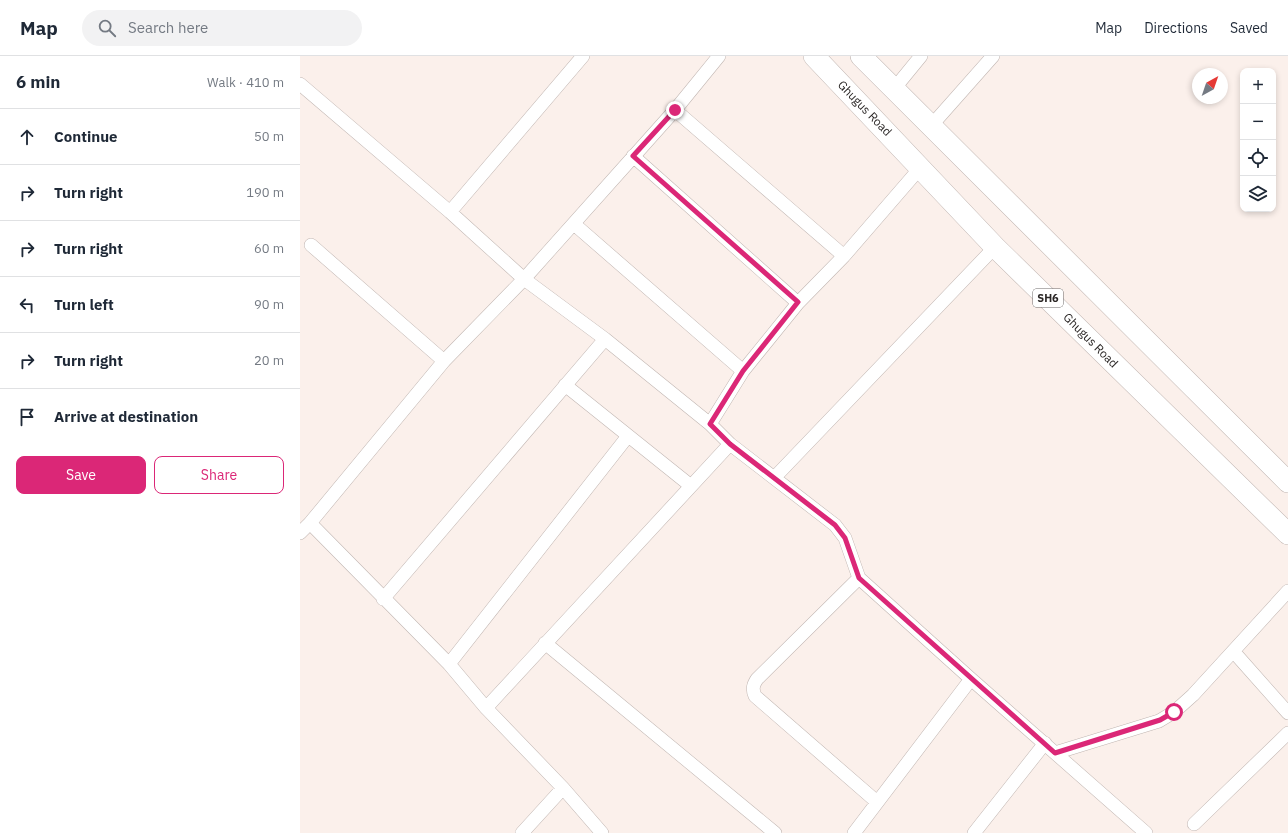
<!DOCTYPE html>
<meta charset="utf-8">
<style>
body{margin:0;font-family:"IBM Plex Sans",sans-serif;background:#f2f2f3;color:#1f2937}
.controls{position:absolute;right:12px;top:12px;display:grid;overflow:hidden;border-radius:8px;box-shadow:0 2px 6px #0003}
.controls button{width:36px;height:36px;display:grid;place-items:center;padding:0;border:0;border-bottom:1px solid #e0e1e3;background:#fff;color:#1f2937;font:20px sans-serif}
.compass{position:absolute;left:892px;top:12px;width:36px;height:36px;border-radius:50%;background:#fff;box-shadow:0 2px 6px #0003;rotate:40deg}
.stop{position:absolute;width:12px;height:12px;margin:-9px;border:3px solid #db2777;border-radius:50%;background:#fff}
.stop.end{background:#db2777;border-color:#fff;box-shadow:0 1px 4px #0008}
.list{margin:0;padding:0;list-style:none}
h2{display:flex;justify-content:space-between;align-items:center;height:52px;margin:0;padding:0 16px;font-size:17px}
h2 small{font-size:13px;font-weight:400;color:#747a83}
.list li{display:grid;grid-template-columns:26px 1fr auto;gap:12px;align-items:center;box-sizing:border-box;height:56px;padding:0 16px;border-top:1px solid #e0e1e3}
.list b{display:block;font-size:15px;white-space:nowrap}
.list em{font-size:13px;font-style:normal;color:#747a83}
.actions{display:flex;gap:8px;padding:12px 16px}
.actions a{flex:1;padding:9px 0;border:1px solid #db2777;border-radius:8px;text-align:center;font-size:14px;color:#db2777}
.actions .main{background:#db2777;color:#fff}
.icon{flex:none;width:22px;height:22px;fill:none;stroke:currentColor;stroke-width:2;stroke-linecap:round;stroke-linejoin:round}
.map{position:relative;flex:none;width:988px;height:777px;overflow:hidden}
header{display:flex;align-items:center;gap:24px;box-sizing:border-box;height:56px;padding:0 20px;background:#fff;border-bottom:1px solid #e0e1e3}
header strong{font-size:19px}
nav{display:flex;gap:22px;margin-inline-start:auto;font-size:14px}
.search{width:280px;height:36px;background:#f2f2f3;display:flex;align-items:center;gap:10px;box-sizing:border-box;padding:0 14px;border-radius:22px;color:#747a83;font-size:15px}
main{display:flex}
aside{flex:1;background:#fff}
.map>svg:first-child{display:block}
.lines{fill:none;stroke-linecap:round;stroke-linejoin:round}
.street-casing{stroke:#c1b6b2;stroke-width:14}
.primary-casing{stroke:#c1b6b2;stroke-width:22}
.street{stroke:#fff;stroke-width:13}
.primary{stroke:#fff;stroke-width:21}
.route{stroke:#db2777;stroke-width:5}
.labels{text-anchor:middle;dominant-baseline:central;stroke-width:4;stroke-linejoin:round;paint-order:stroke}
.shield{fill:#fff;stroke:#6a6766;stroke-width:1}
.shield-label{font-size:11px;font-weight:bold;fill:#2a2625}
.street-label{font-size:12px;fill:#2a2625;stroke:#fff}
</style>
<header>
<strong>Map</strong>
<div class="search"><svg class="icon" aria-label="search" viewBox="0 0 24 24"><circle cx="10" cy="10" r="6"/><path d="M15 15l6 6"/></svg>Search here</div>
<nav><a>Map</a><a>Directions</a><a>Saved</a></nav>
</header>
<main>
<aside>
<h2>6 min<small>Walk · 410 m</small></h2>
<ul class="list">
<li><svg class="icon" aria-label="ahead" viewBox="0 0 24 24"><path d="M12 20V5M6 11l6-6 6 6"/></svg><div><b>Continue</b></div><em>50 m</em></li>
<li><svg class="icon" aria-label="right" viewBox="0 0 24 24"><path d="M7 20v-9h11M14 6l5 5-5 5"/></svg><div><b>Turn right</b></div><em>190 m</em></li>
<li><svg class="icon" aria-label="right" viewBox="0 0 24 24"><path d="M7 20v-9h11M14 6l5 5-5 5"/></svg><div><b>Turn right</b></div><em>60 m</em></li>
<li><svg class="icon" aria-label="left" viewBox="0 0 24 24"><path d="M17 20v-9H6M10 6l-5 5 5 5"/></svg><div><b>Turn left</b></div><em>90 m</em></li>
<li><svg class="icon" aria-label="right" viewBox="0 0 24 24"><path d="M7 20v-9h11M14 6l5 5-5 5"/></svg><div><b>Turn right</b></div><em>20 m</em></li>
<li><svg class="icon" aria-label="arrive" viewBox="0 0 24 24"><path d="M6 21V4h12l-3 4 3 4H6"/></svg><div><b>Arrive at destination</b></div></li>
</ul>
<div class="actions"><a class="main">Save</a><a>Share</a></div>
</aside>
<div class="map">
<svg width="988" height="777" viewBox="0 0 988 777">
<rect width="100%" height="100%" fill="#fbf0eb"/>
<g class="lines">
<!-- street casing -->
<g class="street-casing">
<path id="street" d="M0,28l150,128 74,67 151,-169 44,-54
M594,33l27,-33
M375,54l169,146
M631,70l62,-70
M333,100l165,147
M150,156l133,-156
M274,168l169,147
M11,189l133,116
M265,329l126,101
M430,388l105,81 10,13 14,40 112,101 175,154
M475,421l220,-230
M10,467l139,141 37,44 77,80 39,45
M0,477l10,-10 134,-162 80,-82 81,60 105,85 33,-53 55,-68 46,-47 77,-89
M559,522l-102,101c-4,6 -5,10 -2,17l122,106
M83,543l222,-260
M245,587l230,190
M933,595l55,62
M149,608l179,-228
M186,652l244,-264 -20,-20
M755,697l104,-32 15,-9 19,-17 95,-104
M894,768l94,-91
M222,777l41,-45
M554,777l117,-154
M674,777l71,-90"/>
</g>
<!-- primary casing -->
<g class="primary-casing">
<path id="primary" d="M514,0l181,191 293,287
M561,0l427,426"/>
</g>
<!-- street -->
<use href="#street" class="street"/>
<!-- primary -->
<use href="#primary" class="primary"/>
</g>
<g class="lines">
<!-- route -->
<path class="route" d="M375,54l-42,46 165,146 -55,69 -33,53 20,20 105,81 10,13 14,40 196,175 105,-33 14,-8"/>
</g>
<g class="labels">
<!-- shield labels -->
<rect class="shield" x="733" y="233" width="30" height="18" rx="3"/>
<g class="shield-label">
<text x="748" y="242">SH6</text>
</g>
<!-- street labels -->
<g class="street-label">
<text transform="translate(565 52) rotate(46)">Ghugus Road</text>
<text transform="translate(791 284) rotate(45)">Ghugus Road</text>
</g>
</g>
</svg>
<div class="controls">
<button>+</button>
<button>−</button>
<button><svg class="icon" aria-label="locate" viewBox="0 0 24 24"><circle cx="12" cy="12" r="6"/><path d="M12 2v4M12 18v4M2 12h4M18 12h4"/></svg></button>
<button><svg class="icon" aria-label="layers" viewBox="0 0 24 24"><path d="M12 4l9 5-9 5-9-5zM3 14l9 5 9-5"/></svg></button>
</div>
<svg class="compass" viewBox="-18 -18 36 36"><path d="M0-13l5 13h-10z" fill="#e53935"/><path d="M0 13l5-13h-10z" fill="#747a83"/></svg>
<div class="stop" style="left:874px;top:656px"></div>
<div class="stop end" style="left:375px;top:54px"></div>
</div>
</main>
